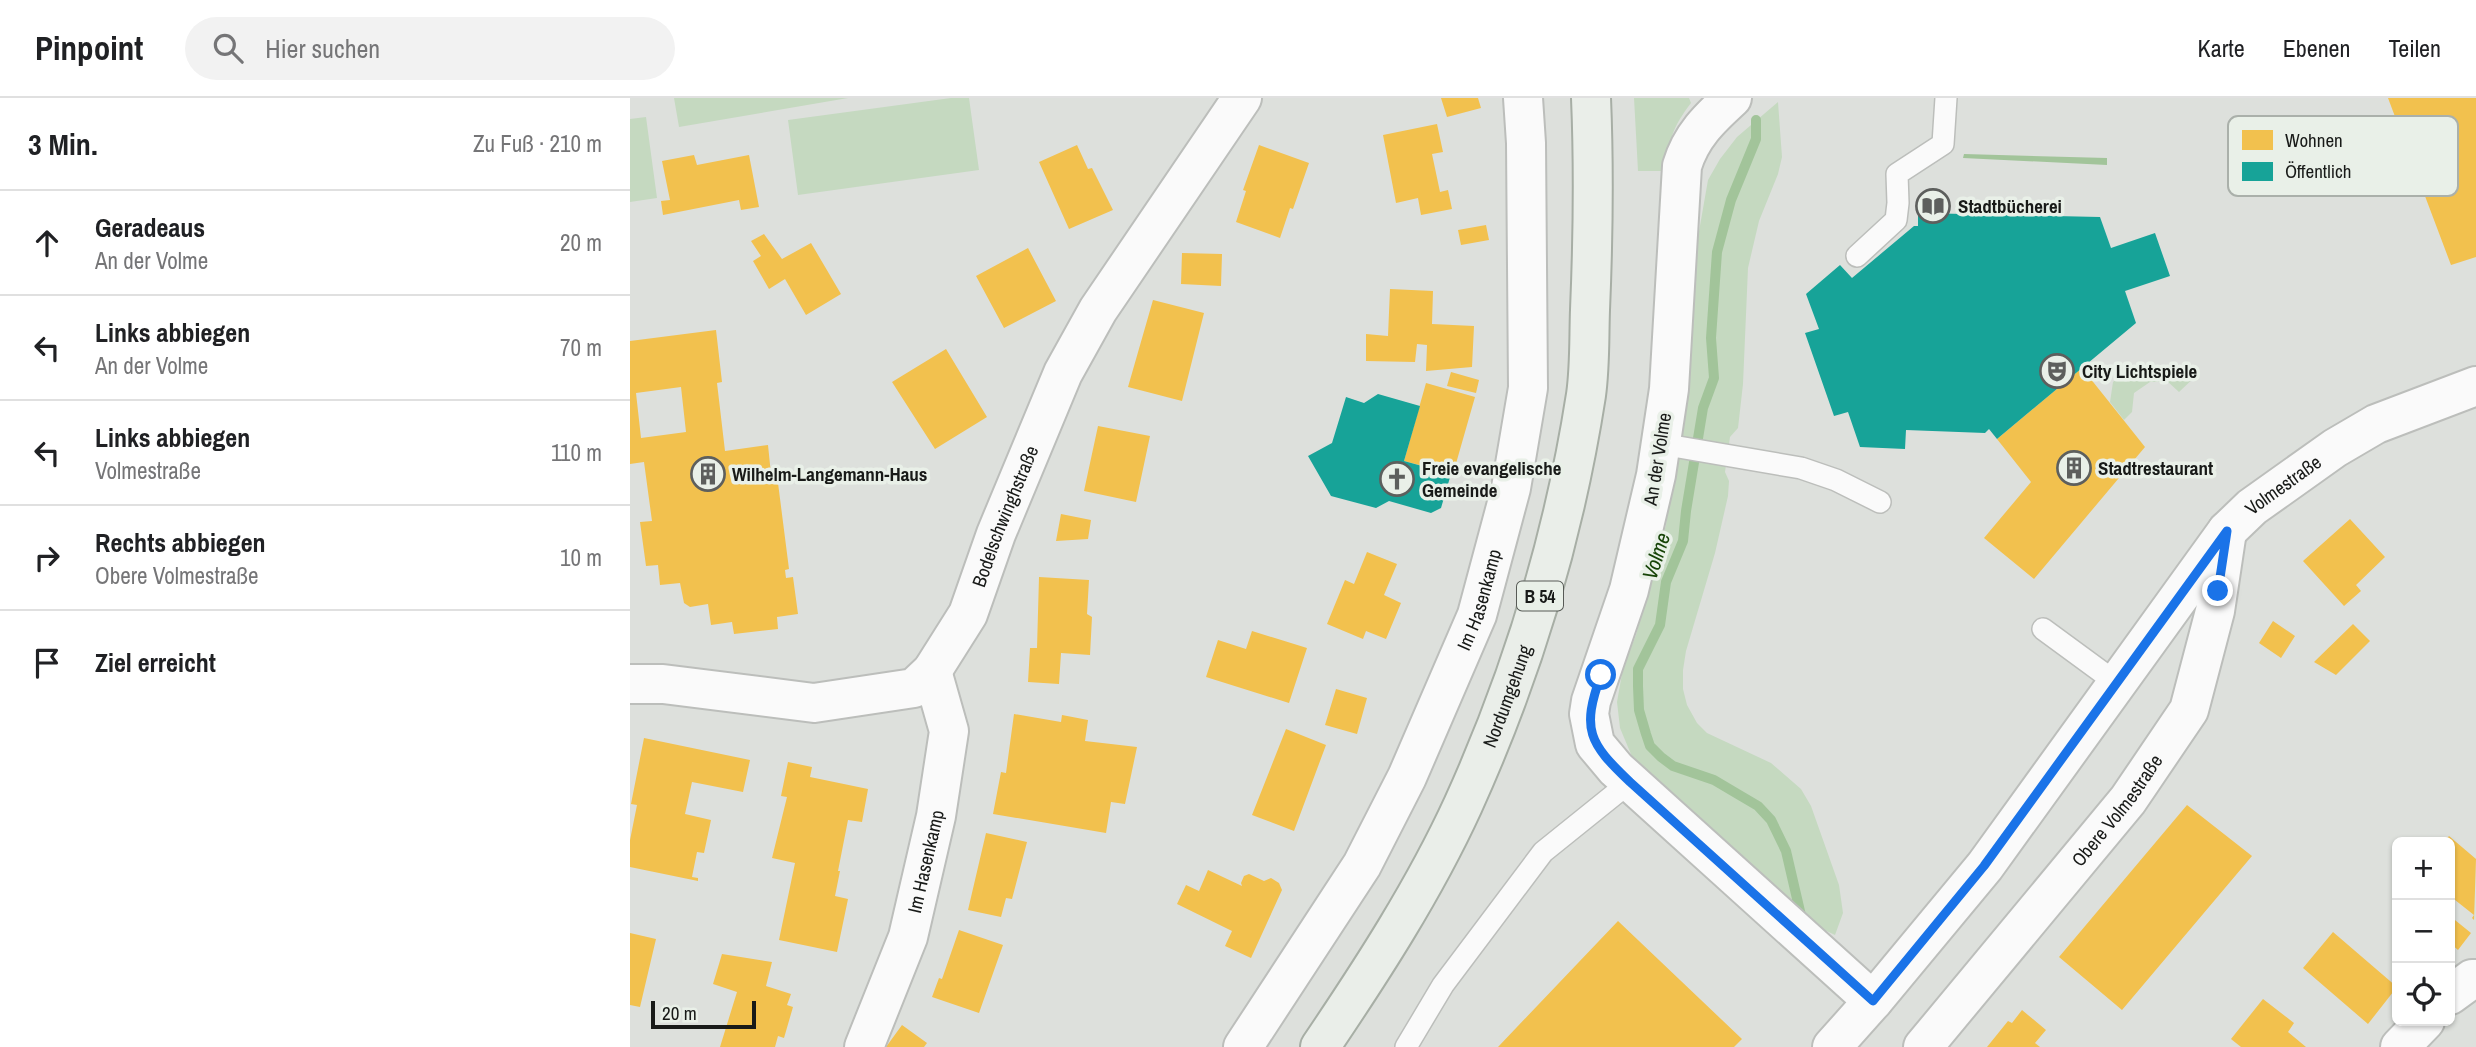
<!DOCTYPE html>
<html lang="de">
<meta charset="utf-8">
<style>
body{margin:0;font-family:"Archivo Narrow",sans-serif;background:#f2f2f2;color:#202124}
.controls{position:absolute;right:21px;bottom:21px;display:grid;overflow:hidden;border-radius:10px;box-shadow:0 2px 5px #0004}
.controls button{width:63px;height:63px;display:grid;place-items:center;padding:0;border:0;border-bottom:2px solid #e0e0e0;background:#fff;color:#202124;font:35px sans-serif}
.scale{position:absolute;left:21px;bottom:18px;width:105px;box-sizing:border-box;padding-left:7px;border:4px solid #181a18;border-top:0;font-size:19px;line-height:24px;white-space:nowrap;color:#181a18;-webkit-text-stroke:5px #e9f0e8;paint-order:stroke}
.stop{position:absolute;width:21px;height:21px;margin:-16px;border:5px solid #1a73e8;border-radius:50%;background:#fff}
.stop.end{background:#1a73e8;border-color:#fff;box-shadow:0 2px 7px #0008}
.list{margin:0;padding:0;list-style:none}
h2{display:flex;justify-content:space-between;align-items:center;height:91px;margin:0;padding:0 28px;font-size:30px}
h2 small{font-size:23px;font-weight:400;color:#757577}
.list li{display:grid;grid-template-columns:46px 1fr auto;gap:21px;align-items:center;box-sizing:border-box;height:105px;padding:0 28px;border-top:2px solid #e0e0e0}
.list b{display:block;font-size:26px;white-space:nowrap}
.list p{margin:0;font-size:23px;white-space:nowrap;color:#757577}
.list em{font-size:23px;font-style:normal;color:#757577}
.icon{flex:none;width:38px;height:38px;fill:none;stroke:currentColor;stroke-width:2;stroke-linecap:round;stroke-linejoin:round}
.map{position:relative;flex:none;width:1846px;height:949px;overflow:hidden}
header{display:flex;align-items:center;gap:42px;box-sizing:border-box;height:98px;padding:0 35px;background:#fff;border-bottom:2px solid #e0e0e0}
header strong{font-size:33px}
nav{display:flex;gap:38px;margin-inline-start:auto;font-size:24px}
.search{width:490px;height:63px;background:#f2f2f2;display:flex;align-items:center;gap:18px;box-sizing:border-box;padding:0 24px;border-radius:38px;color:#757577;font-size:26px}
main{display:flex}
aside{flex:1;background:#fff}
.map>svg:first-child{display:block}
.green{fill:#c5d9c0}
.water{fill:#a2c49a}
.homes{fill:#f2c14e;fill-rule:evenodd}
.public{fill:#17a398}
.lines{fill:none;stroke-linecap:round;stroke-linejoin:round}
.stream{stroke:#a2c49a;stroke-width:10}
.lane-casing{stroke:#bcbebb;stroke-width:24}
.street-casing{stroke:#bcbebb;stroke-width:42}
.secondary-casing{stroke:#bcbebb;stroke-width:42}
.primary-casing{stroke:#a7aea5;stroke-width:42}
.lane{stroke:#fafafa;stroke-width:21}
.street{stroke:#fafafa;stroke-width:38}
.secondary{stroke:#fafafa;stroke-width:38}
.primary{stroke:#eaeee9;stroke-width:38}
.route{stroke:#1a73e8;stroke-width:9}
.labels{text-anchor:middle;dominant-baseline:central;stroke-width:7;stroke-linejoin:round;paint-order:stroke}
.shield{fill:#e9f0e8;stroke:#575a56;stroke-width:2}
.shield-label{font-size:18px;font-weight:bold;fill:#181a18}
.poi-label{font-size:19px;font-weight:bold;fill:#181a18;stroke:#e9f0e8;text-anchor:start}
.street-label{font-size:19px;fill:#181a18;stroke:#e9f0e8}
.water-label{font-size:21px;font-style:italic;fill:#164307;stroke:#e9f0e8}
.key{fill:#e9f0e8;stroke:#aab0aa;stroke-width:2}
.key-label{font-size:19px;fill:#181a18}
</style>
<header>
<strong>Pinpoint</strong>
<div class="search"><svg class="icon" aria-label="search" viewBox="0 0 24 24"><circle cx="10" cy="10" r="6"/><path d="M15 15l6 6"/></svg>Hier suchen</div>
<nav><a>Karte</a><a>Ebenen</a><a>Teilen</a></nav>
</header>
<main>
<aside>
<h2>3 Min.<small>Zu Fuß · 210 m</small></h2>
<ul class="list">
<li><svg class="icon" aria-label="ahead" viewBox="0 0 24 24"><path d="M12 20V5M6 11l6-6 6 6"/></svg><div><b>Geradeaus</b><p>An der Volme</p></div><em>20 m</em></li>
<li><svg class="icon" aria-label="left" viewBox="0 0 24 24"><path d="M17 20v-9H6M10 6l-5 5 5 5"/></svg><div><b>Links abbiegen</b><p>An der Volme</p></div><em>70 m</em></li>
<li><svg class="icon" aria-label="left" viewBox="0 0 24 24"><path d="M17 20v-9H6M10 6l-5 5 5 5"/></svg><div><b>Links abbiegen</b><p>Volmestraße</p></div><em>110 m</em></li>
<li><svg class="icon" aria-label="right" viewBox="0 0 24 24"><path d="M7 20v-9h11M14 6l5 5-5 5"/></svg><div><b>Rechts abbiegen</b><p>Obere Volmestraße</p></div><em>10 m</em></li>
<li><svg class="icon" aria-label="arrive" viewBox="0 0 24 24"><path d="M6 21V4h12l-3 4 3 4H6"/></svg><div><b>Ziel erreicht</b></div></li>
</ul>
</aside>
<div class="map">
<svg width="1846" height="949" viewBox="0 0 1846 949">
<rect width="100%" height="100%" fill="#dde0dc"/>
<!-- green -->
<path class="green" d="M44,0h174l-169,29z
M321,0h18l10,72 -181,25 -10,-75z
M1004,0h55l2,5c-19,25 -22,37 -25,68h-28z
M1148,4l4,55 -4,17 -19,47 -11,47 -5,116 -5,44 -8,9 -5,35 4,9 -1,15 -13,57 -29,98 -3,19v19l4,16 10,18 10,10 64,30 30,26 10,17 28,79 4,28 -8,22 -21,-10 -181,-166 -13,-31 -3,-26 6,-34 13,-33 30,-110 27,-200 5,-88 10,-57 12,-21 17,-22z
M16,19l11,81 -27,4v-83z
M1500,269h1l66,8 -18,17 -12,-11 -17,1 -16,11 -2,19 -8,8 -14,-18 3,-20z"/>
<!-- water -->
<path class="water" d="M1334,56l143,4v7l-144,-7z"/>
<!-- homes -->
<path class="homes" d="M811,0h37l3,10 -34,9z
M1758,0h88v159l-25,8z
M807,26l6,28 -11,2 8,38 8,-2 4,19 -31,6 -3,-17 -22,5 -13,-68z
M447,47l11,24 4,-1 21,42 -44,19 -30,-67z
M629,47l50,18 -16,46 -3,-1 -10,30 -44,-16 10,-31 -3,-1z
M64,57l3,10 52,-10 10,52 -18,3 -2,-10 -76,15 -2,-14 9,-1 -8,-39z
M856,127l3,15 -28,5 -3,-15z
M134,136l18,25 29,-16 30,51 -35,21 -21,-36 -16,10 -16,-28 8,-5 -10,-15z
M398,150l28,53 -52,27 -28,-52z
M552,155l40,1 -1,32 -40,-2z
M760,191l43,2 -1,33 42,2 -2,41 -46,4 1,-26 -10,-1 -2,18 -49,-1v-27l22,2z
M523,202l51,13 -22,88 -54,-14z
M86,232l6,52 -5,1 8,68 43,-6 4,39 6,-1 11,86 -4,1 1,8 7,-1 5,37 -21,3 1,12 -44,5 -2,-12 -21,3 -3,-21 -18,3 -6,-4 -4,-20 -20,2 -2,-20 -12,1 -6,-44 12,-1 -8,-59 -14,2v-123zM51,289l5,45 -45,6 -5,-45z
M316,251l41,68 -52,32 -43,-67z
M1452,270l63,79 -111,132 -50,-41 47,-56 -34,-43z
M821,274l28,8 -3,13 -29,-7z
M796,285l49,14 -22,77 -49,-13z
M468,328l52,10 -14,66 -52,-11z
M431,416l30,6 -3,19 -32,2z
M1720,421l35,38 -29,28 5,6 -17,15 -41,-45z
M737,454l30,12 -13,31 17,8 -15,36 -20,-8 -3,8 -36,-15 18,-44 9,4z
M409,479l50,3 -2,34 5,3 -2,38 -29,-2 -2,31 -31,-2 2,-34h7z
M1643,523l22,15 -14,22 -22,-15z
M1723,526l17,17 -34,34 -22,-13z
M622,533l55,17 -18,55 -83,-26 12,-37 28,9z
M706,591l31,9 -10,36 -32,-9z
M384,616l47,8 1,-7 26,5 -3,21 52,6 -12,57 -14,-2 -5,31 -113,-19 8,-42 5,1z
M656,631l40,16 -32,86 -42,-16z
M14,640l106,22 -7,32 -51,-10 -7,32 26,6 -7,33 -7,-1 -5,25 6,1v3l-68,-14v-27l7,-35 -6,-1z
M158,664l24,5 -2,10 58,12 -6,33 -14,-2 -10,51h2l-5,25 13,3 -11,53 -58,-12 16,-77 -23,-5 15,-61 -6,-1z
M1557,707l65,51 -130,154 -63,-53z
M356,735l41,9 -15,57 -6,-1 -5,19 -33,-7z
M1819,738l27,23 -2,61 -2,-2 2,-3 -24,-19v-54h-6z
M578,772l34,16 -1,-3 3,-7 5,-2 15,7 7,-3 8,5 3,7 -31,68 -26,-12 7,-15 -55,-27 9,-19 13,6z
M1820,818l21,17 -13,17 -8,-7z
M988,823l124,118 -8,8h-236z
M329,832l44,15 -24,68 -47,-16 7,-19 3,1z
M1703,834l64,55 -29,37 -65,-56z
M0,835l26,6 -16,68 -10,-2z
M92,856l50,8 -6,24 25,8 -4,11 6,2 -9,31 -6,-2 -3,11h-55l17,-55 -24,-8z
M1633,901l31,24 -6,9 18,15h-65l-10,-8z
M1392,912l24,20 -11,13 5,4h-53l21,-26 4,2z
M272,927l25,18 -3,4h-38z"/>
<!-- public -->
<path class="public" d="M1288,115l182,4 11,31 44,-15 15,43 -45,15 11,32 -139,116 -8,-10 -4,4 -79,-3 -1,19 -45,-2 -12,-35 -14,4 -29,-83 14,-4 -13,-35 34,-29 12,13 62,-52h4z
M748,296l42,12 -16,55 47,13 -10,34 -10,5 -42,-12 -13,7 -45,-12 -23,-40 24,-13 14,-46 18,6z"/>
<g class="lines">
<!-- stream -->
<path class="stream" d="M1126,22v19l-25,61 -14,52 -6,86 3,40 -11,30 -17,103 -3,30 -17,41 -6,43 -22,44v17l1,24 7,24 4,12 11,11 12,9 41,14 27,16 17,10 13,14 15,31 16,69"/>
<!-- lane casing -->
<g class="lane-casing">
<path id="lane" d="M1227,158l39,-36 2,-17 -1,-29 46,-30 3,-46
M1031,346l140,24 35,12 44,22
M1413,531l75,55
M776,949l37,-62 100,-133 87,-70"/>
</g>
<!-- street casing -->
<g class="street-casing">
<g id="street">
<path d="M1102,0c-23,21 -41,38 -50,68l-13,223 -13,86 -27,115 -38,111 -2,13 6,30 21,25 257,232"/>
<path id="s1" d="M0,586h33l151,19 100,-15 18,-17 36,-57 28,-80 67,-161 35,-63 144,-212"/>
<path d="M1820,897l22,-16h4"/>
<path id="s2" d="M234,949l44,-110 28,-121 13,-85 -17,-60"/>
<path id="s3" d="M613,949l119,-182 45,-88 70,-162 34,-127 17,-100 -2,-245 -3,-45"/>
<path id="s4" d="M1293,949l205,-247 61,-90 26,-99 12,-80"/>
<path d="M1770,949l25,-26"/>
</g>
</g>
<!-- secondary casing -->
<g class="secondary-casing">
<g id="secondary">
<path id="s5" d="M1202,949l41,-46 112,-135 242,-335 25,-24 83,-59 41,-24 100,-38"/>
</g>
</g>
<!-- primary casing -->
<g class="primary-casing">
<g id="primary">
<path id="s6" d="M690,949c52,-77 104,-157 143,-242 59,-130 101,-269 123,-410 4,-28 3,-57 4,-85 3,-71 4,-141 1,-212"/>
</g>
</g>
<!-- lane -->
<use href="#lane" class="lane"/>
<!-- street -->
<use href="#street" class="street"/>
<!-- secondary -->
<use href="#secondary" class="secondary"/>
<!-- primary -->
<use href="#primary" class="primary"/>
</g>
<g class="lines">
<!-- route -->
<path class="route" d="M971,577c-20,55 -12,68 29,107l243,219 111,-135 243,-335 -9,60"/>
</g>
<!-- icons -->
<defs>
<g id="library-ring" transform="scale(1.75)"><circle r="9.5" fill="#e9f0e8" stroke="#5d5f5d" stroke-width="1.5"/><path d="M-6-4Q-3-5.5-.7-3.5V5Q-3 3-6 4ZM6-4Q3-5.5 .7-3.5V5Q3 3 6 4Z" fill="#5d5f5d"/></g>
<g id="theatre-ring" transform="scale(1.75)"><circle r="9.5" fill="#e9f0e8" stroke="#5d5f5d" stroke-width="1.5"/><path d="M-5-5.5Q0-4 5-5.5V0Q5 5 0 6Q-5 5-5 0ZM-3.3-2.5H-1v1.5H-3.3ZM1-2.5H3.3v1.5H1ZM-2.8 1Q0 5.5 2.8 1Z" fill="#5d5f5d"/></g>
<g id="building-ring" transform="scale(1.75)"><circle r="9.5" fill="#e9f0e8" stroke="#5d5f5d" stroke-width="1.5"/><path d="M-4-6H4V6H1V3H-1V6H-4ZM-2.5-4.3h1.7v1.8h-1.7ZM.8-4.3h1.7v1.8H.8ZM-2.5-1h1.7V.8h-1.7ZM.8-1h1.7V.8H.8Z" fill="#5d5f5d"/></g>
<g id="church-ring" transform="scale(1.75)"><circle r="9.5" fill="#e9f0e8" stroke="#5d5f5d" stroke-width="1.5"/><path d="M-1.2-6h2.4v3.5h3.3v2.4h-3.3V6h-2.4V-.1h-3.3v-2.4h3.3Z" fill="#5d5f5d"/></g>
</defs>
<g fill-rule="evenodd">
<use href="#library-ring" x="1303" y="108"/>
<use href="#theatre-ring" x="1427" y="273"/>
<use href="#building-ring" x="1444" y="370"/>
<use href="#building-ring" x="78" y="376"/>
<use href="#church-ring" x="767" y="381"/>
</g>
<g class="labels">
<!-- shield labels -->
<rect class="shield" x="887" y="483.5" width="46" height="29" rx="5"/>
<g class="shield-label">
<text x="910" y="498">B 54</text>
</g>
<!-- poi labels -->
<g class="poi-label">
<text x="1328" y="108">Stadtbücherei</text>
<text x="1452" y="273">City Lichtspiele</text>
<text x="792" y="370">Freie evangelische<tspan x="792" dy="22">Gemeinde</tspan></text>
<text x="1468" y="370">Stadtrestaurant</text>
<text x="102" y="376">Wilhelm-Langemann-Haus</text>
</g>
<!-- street labels -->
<g class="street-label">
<text transform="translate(1027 361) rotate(-81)">An der Volme</text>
<text stroke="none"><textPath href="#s5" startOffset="723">Volmestraße</textPath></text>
<text stroke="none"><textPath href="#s1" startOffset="483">Bodelschwinghstraße</textPath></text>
<text stroke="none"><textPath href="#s3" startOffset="508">Im Hasenkamp</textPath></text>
<text stroke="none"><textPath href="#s6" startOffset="399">Nordumgehung</textPath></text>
<text stroke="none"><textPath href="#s4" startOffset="306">Obere Volmestraße</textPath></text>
<text stroke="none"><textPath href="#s2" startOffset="196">Im Hasenkamp</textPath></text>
</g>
<!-- water labels -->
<g class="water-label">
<text transform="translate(1026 458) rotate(-72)">Volme</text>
</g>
</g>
<!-- legend -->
<rect x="1598" y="18" width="230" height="80" rx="10" class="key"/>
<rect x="1612" y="32" width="31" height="20" fill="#f2c14e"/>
<rect x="1612" y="64" width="31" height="19" fill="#17a398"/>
<g class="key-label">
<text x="1655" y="49">Wohnen</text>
<text x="1655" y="80">Öffentlich</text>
</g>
</svg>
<div class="controls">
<button>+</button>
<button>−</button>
<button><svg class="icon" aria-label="locate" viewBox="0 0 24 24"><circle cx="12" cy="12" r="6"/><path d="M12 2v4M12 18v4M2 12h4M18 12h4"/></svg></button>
</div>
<div class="scale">20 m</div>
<div class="stop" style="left:971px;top:577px"></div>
<div class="stop end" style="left:1588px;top:493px"></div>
</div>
</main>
